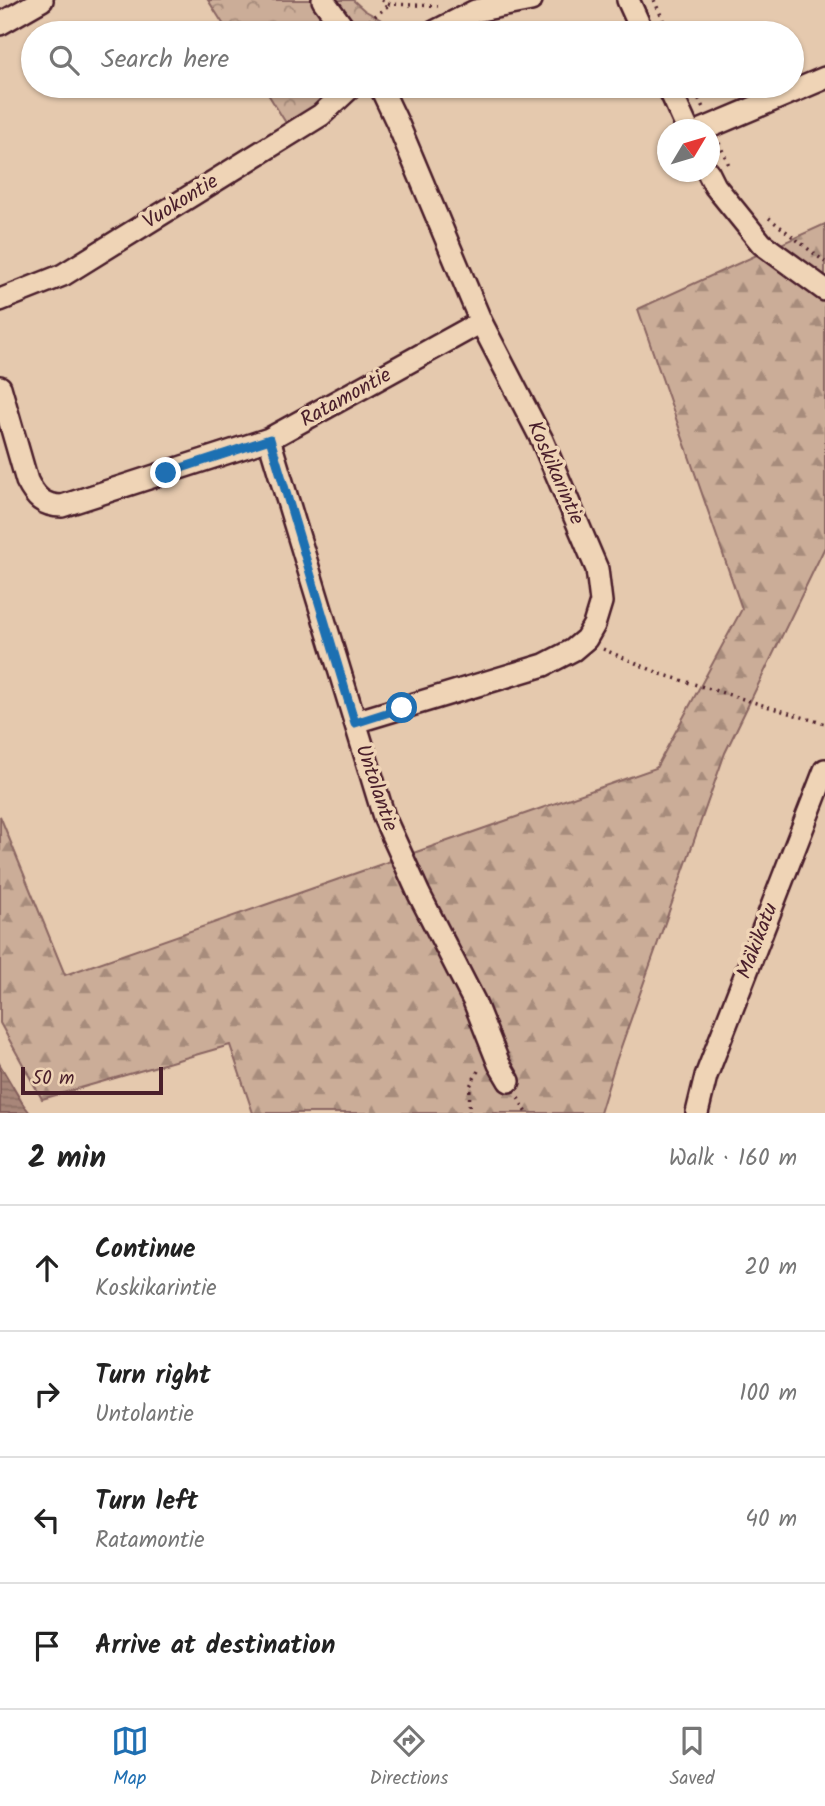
<!DOCTYPE html>
<meta charset="utf-8">
<style>
body{margin:0;font-family:Kalam,sans-serif;background:#f2f2f2;color:#222}
.compass{position:absolute;left:657px;top:119px;width:63px;height:63px;border-radius:50%;background:#fff;box-shadow:0 2px 5px #0004;rotate:52deg}
.scale{position:absolute;left:21px;bottom:18px;width:142px;box-sizing:border-box;padding-left:7px;border:4px solid #4a1f2b;border-top:0;font-size:19px;line-height:24px;white-space:nowrap;color:#4a1f2b;-webkit-text-stroke:5px #efd4b6;paint-order:stroke}
.stop{position:absolute;width:21px;height:21px;margin:-16px;border:5px solid #1f6fb2;border-radius:50%;background:#fff}
.stop.end{background:#1f6fb2;border-color:#fff;box-shadow:0 2px 7px #0008}
.list{margin:0;padding:0;list-style:none}
h2{display:flex;justify-content:space-between;align-items:center;height:91px;margin:0;padding:0 28px;font-size:30px}
h2 small{font-size:23px;font-weight:400;color:#767676}
.list li{display:grid;grid-template-columns:46px 1fr auto;gap:21px;align-items:center;box-sizing:border-box;height:126px;padding:0 28px;border-top:2px solid #e0e0e0}
.list b{display:block;font-size:26px;white-space:nowrap}
.list p{margin:0;font-size:23px;white-space:nowrap;color:#767676}
.list em{font-size:23px;font-style:normal;color:#767676}
.icon{flex:none;width:38px;height:38px;fill:none;stroke:currentColor;stroke-width:2;stroke-linecap:round;stroke-linejoin:round}
.map{position:relative;flex:none;width:825px;height:1113px;overflow:hidden}
.search{position:absolute;background:#fff;box-shadow:0 2px 5px #0004;left:21px;right:21px;top:21px;height:77px;display:flex;align-items:center;gap:18px;box-sizing:border-box;padding:0 24px;border-radius:38px;color:#767676;font-size:26px}
.sheet{height:595px;background:#fff}
nav{display:flex;justify-content:space-around;align-items:center;box-sizing:border-box;height:98px;border-top:2px solid #e0e0e0;background:#fff;font-size:19px;color:#767676}
nav a{display:grid;justify-items:center;gap:4px}
nav .on{color:#1f6fb2}
.map>svg:first-child{display:block}
.forest{fill:url(#forest-firs);stroke:#8a6662;stroke-width:2}
.park{fill:url(#park-crowns);stroke:#8a6662;stroke-width:2}
.water{fill:url(#water-rules);stroke:#825d5a;stroke-width:2}
.lines{fill:none;stroke-linecap:round;stroke-linejoin:round}
.minor-casing{stroke:#4a1f2b;stroke-width:26}
.path{stroke:#4a1f2b;stroke-width:3.5;stroke-dasharray:2 5;stroke-linecap:butt}
.minor{stroke:#efd4b6;stroke-width:21}
.route{stroke:#1f6fb2;stroke-width:9}
.labels{text-anchor:middle;dominant-baseline:central;stroke-width:7;stroke-linejoin:round;paint-order:stroke}
.street-label{font-size:21px;fill:#4a1f2b;stroke:#efd4b6}
</style>
<div class="map">
<svg width="825" height="1113" viewBox="0 0 825 1113">
<defs>
<pattern id="forest-firs" width="22" height="20" patternUnits="userSpaceOnUse" patternTransform="scale(1.75)"><rect width="22" height="20" fill="#cbad98"/><path d="M5 1l3.5 6h-7zM16 11l3.5 6h-7z" fill="#a78c7c"/></pattern>
<pattern id="park-crowns" width="20" height="18" patternUnits="userSpaceOnUse" patternTransform="scale(1.75)"><rect width="20" height="18" fill="#cbad98"/><path d="M2 6a3 3 0 1 1 6 0M12 15a3 3 0 1 1 6 0" fill="none" stroke="#a78c7c"/></pattern>
<pattern id="water-rules" width="6" height="5" patternUnits="userSpaceOnUse" patternTransform="scale(1.75)"><rect width="6" height="5" fill="#a88679"/><path d="M0 2.5h6" fill="none" stroke="#8b6d63"/></pattern>
</defs>
<rect width="100%" height="100%" fill="#e5c9ae"/>
<filter id="ink" filterUnits="userSpaceOnUse"><feTurbulence type="fractalNoise" baseFrequency=".0143" numOctaves="2"/><feDisplacementMap in="SourceGraphic" scale="14" xChannelSelector="R" yChannelSelector="G"/><feConvolveMatrix kernelMatrix="1 2 1 2 8 2 1 2 1" color-interpolation-filters="sRGB"/></filter>
<g filter="url(#ink)">
<!-- forest -->
<path class="forest" d="M825,224v323l-100,206 -110,311 -15,49h-347l-23,-68 -188,54 -42,-76v-207l65,159 591,-207 86,-159 -104,-300z"/>
<!-- park -->
<path class="park" d="M208,0h145l11,10 33,19 -4,4h-164z
M263,86h81l-8,9 -50,28z"/>
<!-- water -->
<path class="water" d="M0,1065l23,39 7,9h-30z"/>
<g class="lines">
<!-- minor casing -->
<g class="minor-casing">
<path id="minor" d="M323,0l24,33
M628,0l15,33
M0,24l42,-24
M432,33l43,-22 56,-11
M668,86l20,44
M702,130l123,-52
M708,172l7,14 47,58 63,46
M0,300l63,-25 258,-160 31,-29
M0,387l27,94c8,16 16,25 35,25l207,-67 212,-117
M269,439l115,378 35,77 55,107 25,63 10,17
M355,722l189,-57 29,-15 13,-11 8,-14 7,-23 -4,-33 -55,-129 -61,-118 -83,-198 -18,-38
M697,1113l9,-37 119,-306"/>
</g>
<!-- path -->
<path class="path" d="M382,0l8,4 48,2
M654,0l15,33
M364,25l26,-21
M693,86l11,24
M719,143l10,22
M769,218l56,44
M603,649l58,25 164,50
M518,1098l9,15
M469,1113l1,-27 8,-15"/>
<!-- minor -->
<use href="#minor" class="minor"/>
</g>
</g>
<g class="lines" filter="url(#ink)">
<!-- route -->
<path class="route" d="M166,473l104,-34 85,284 47,-15"/>
</g>
<g class="labels">
<!-- street labels -->
<g class="street-label">
<text transform="translate(181 202) rotate(-32)">Vuokontie</text>
<text transform="translate(346 398) rotate(-29)">Ratamontie</text>
<text transform="translate(555 473) rotate(66)">Koskikarintie</text>
<text transform="translate(376 788) rotate(71)">Untolantie</text>
<text transform="translate(758 941) rotate(-69)">Mäkikatu</text>
</g>
</g>
</svg>
<svg class="compass" viewBox="-18 -18 36 36"><path d="M0-13l5 13h-10z" fill="#e53935"/><path d="M0 13l5-13h-10z" fill="#767676"/></svg>
<div class="scale">50 m</div>
<div class="stop" style="left:402px;top:708px"></div>
<div class="stop end" style="left:166px;top:473px"></div>
<div class="search"><svg class="icon" aria-label="search" viewBox="0 0 24 24"><circle cx="10" cy="10" r="6"/><path d="M15 15l6 6"/></svg>Search here</div>
</div>
<section class="sheet">
<h2>2 min<small>Walk · 160 m</small></h2>
<ul class="list">
<li><svg class="icon" aria-label="ahead" viewBox="0 0 24 24"><path d="M12 20V5M6 11l6-6 6 6"/></svg><div><b>Continue</b><p>Koskikarintie</p></div><em>20 m</em></li>
<li><svg class="icon" aria-label="right" viewBox="0 0 24 24"><path d="M7 20v-9h11M14 6l5 5-5 5"/></svg><div><b>Turn right</b><p>Untolantie</p></div><em>100 m</em></li>
<li><svg class="icon" aria-label="left" viewBox="0 0 24 24"><path d="M17 20v-9H6M10 6l-5 5 5 5"/></svg><div><b>Turn left</b><p>Ratamontie</p></div><em>40 m</em></li>
<li><svg class="icon" aria-label="arrive" viewBox="0 0 24 24"><path d="M6 21V4h12l-3 4 3 4H6"/></svg><div><b>Arrive at destination</b></div></li>
</ul>
</section>
<nav>
<a class="on"><svg class="icon" aria-label="map" viewBox="0 0 24 24"><path d="M3 6l6-2 6 2 6-2v14l-6 2-6-2-6 2zM9 4v14M15 6v14"/></svg>Map</a>
<a><svg class="icon" aria-label="directions" viewBox="0 0 24 24"><path d="M12 3l9 9-9 9-9-9zM9 14v-3h6M13 9l2 2-2 2"/></svg>Directions</a>
<a><svg class="icon" aria-label="saved" viewBox="0 0 24 24"><path d="M7 4h10v16l-5-4-5 4z"/></svg>Saved</a>
</nav>
